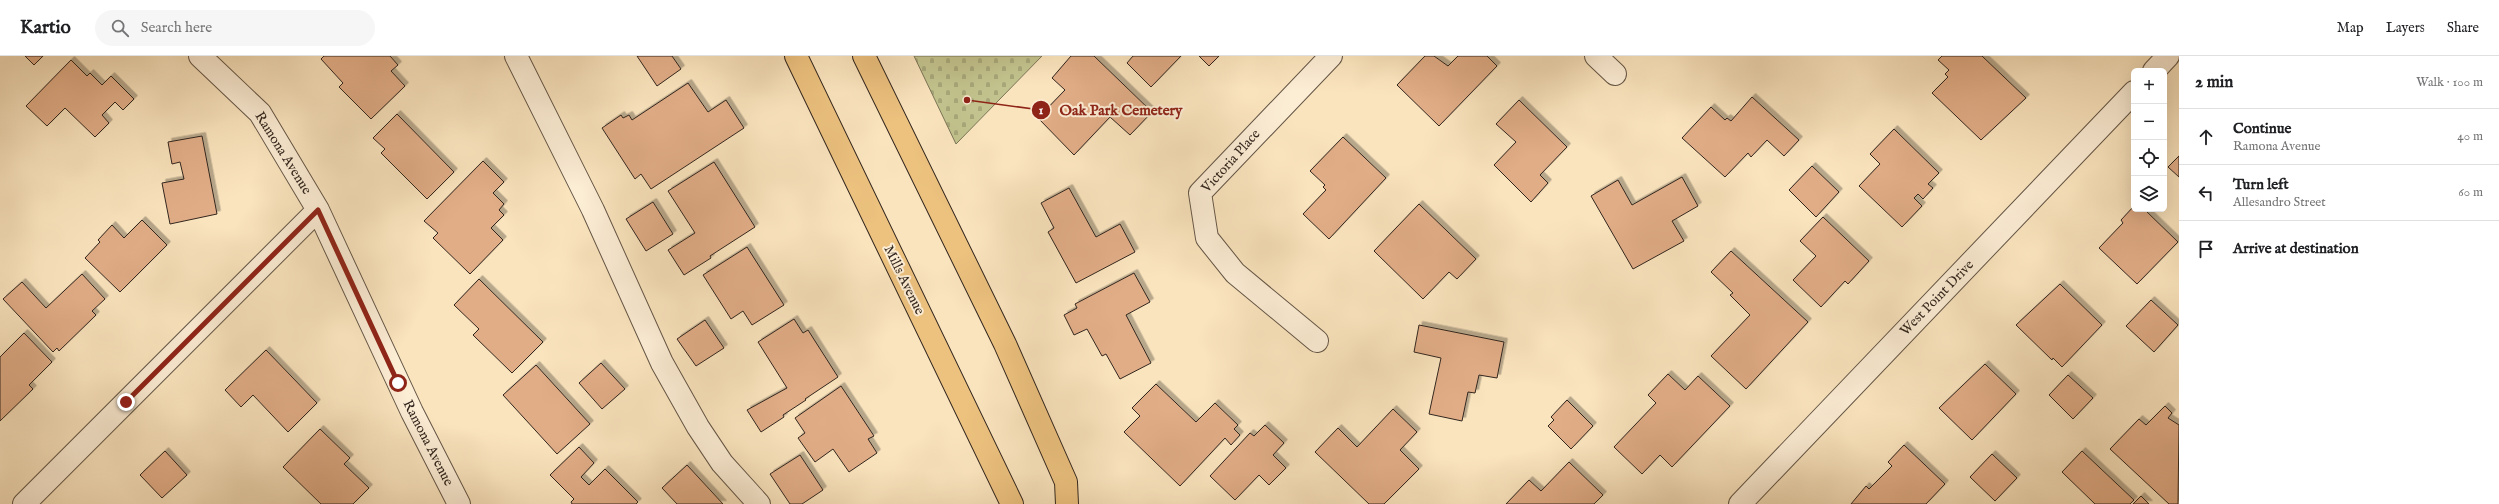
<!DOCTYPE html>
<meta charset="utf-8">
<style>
body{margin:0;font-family:"IM FELL English",serif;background:#f6f6f6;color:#202124}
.controls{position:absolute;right:12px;top:12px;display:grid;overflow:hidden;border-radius:6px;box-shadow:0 4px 16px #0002}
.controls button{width:36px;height:36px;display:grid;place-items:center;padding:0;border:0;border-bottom:1px solid #e0e0e0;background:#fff;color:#202124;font:20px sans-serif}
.stop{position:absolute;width:12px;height:12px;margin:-9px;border:3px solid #8f2418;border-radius:50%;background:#fff}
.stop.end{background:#8f2418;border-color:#fff;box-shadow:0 1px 4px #0008}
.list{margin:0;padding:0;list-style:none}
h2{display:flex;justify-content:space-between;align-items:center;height:52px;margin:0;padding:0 16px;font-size:17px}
h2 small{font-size:13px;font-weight:400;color:#757577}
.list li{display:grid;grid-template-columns:26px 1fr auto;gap:12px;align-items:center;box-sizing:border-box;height:56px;padding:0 16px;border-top:1px solid #e0e0e0}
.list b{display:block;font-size:15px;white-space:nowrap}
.list p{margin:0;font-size:13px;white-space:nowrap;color:#757577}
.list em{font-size:13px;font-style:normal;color:#757577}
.icon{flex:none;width:22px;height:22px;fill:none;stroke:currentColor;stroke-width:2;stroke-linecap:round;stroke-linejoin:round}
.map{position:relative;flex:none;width:2179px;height:448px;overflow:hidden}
header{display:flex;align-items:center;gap:24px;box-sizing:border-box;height:56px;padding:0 20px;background:#fff;border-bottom:1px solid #e0e0e0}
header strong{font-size:19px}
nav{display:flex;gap:22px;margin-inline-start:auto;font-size:14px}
.search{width:280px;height:36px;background:#f6f6f6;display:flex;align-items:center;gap:10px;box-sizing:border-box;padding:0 14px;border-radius:22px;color:#757577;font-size:15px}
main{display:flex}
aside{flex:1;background:#fff}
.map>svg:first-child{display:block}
.cemetery{fill:url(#cemetery-stones);stroke:#7a7456}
.building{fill:#e1ad87;stroke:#32261e;filter:url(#shadow)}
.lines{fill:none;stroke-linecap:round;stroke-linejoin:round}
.minor-casing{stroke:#645646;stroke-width:24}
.major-casing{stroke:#32261e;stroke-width:24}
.minor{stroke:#fcedd5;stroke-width:22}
.major{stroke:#edc27f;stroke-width:22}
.route{stroke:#8f2418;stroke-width:5}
.labels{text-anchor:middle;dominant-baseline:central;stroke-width:4;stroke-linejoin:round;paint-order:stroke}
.street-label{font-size:14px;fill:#32261e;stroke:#fcedd5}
.leader{fill:none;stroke:#8f2418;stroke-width:1.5}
.callout-dot{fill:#8f2418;stroke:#fcedd5;stroke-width:1.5}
.mark-label{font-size:12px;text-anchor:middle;font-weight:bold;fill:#fff}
.callout-label{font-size:15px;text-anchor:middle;font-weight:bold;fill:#8f2418;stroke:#fcedd5;stroke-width:4;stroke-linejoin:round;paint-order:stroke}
</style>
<header>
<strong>Kartio</strong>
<div class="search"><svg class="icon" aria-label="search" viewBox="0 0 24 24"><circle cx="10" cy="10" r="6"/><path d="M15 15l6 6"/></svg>Search here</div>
<nav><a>Map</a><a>Layers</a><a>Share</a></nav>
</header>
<main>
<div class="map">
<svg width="2179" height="448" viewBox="0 0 2179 448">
<defs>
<pattern id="cemetery-stones" width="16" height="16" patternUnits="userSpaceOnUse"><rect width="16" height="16" fill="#c2c38e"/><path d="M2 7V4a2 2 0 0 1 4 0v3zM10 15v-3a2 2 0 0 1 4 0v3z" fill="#a7a77a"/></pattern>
<filter id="shadow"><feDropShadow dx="3.5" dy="-3.5" stdDeviation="0" flood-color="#0004"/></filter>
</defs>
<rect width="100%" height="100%" fill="#fae4be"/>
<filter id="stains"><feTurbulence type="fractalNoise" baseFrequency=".005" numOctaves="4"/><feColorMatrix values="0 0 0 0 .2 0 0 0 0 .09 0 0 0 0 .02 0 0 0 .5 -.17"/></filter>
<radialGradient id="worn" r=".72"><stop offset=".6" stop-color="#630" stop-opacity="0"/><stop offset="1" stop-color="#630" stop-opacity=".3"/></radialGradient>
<!-- cemetery -->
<path class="cemetery" d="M914,0h128l-86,88z"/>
<!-- building -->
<path class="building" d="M25,0h18l-9,9z
M324,0h66l8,9 -7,6 14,15 -34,33 -32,-32 4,-4 -22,-24z
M637,0h35l9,13 -24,17z
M1071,0h23l58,56 -22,23 -20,-18 -36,38 -36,-37 27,-28 -13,-12z
M1133,0h48l-30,31 -24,-24z
M1199,0h20l-10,10z
M1425,0h9l14,10 10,-10h29l10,10 -58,60 -42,-41z
M1942,0h40l44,42 -45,42 -49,-47 16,-16 -3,-3 4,-4 -11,-10z
M71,4l16,16 3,-3 12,12 9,-9 23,23 -11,11 -8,-8 -13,13 7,8 -14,14 -30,-29 -18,18 -21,-20z
M688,27l20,29 18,-12 18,28 -93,61 -10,-15 -6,5 -33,-51 19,-13 2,3 6,-3 3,5z
M1752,41l47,43 -15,16 -17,-16 -16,17 -3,-4 -23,24 -43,-39 29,-31 14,13 2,-2 4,3z
M1519,44l48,47 -27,28 8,8 -17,19 -37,-37 22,-23 -20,-18z
M397,58l57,58 -27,27 -46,-46 4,-4 -12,-11z
M1894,73l45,44 -11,11 5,4 -10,11 -5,-5 -4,4 8,8 -20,21 -43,-41 21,-22 -10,-10z
M202,80l15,78 -47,10 -8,-41 22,-4 -4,-17 -8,2 -4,-22z
M1343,81l43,41 -57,61 -26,-25 23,-24 -3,-3 2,-2 -15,-14z
M2179,100v21l-11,-10z
M483,105l21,21 -11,11 11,11 -5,6 5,5 -13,13 12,12 -33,34 -37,-36 5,-5 -14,-12z
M714,106l41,65 -45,29 1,2 -27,17 -16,-25 27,-17 -27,-42z
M1812,110l27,26 -23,25 -27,-27z
M1682,121l16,29 -26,15 12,20 -51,28 -42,-73 27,-16 14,25z
M1069,132l27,49 24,-13 15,28 -59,31 -28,-51 6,-4 -13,-25z
M653,146l20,32 -27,17 -20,-32z
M1419,148l57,55 -19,20 -8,-7 -26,27 -49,-48z
M2134,150v3h10l34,33 -41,42 -38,-36 24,-25 -2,-3z
M1823,161l46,44 -21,23 -3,-3 -24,26 -28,-27 23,-24 -16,-15z
M142,164l25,25 -47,47 -35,-34 15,-16 -2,-2 14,-15 12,13z
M747,191l37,58 -32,20 -9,-14 -12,8 -28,-44z
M1731,195l77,71 -62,67 -35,-33 39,-41 -20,-20 3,-2 -22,-21z
M1134,217l16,29 -24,13 25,48 -31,16 -14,-25 -4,2 -15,-27 -13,6 -10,-20 13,-7 -2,-4z
M82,218l23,25 -13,12 4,4 -37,36 -2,-3 -4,4 -50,-53 19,-17 24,26z
M479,223l64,63 -31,31 -39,-38 6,-6 -25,-24z
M2060,228l42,41 -40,42 -9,-9 -1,2 -36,-35z
M2151,244l27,25 -24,27 -28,-26z
M794,263l9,14 5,-3 30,47 -33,22 1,1 -23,15 1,2 -23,15 -14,-22 40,-22 -29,-46z
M705,264l19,28 -28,18 -19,-27z
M1419,269l85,17 -7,36 -18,-3 -4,18 -7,-1 -6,29 -33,-7 12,-56 -27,-6z
M24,277l28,29 -23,23 4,4 -33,32v-64z
M266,294l51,53 -29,29 -35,-37 -12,12 -16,-17z
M601,307l24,26 -23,20 -23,-26z
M1985,308l31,30 -44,46 -33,-32z
M536,309l54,59 -33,30 -54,-59z
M1668,318l17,16 13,-14 32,30 -58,61 -12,-12 -18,19 -28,-27 42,-44 -8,-8z
M2068,319l25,23 -20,21 -24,-24z
M1156,328l40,38 19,-19 23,22 -4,4 6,6 -9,10 -6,-7 -45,48 -56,-54 16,-16 -8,-8z
M841,330l33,50 -6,3 9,14 -28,19 -16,-23 -18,13 -17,-24 7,-5 -10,-15z
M1567,344l26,26 -22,23 -23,-23 6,-6 -3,-3z
M2165,350l7,7 -4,5 11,7 -1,79h-9l-59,-55 29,-30 7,6z
M1393,353l24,23 -17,18 19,19 -35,35h-15l-54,-52 23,-24 19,19z
M1265,369l19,18 -11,12 13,13 -17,17 -10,-10 -24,25 -25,-24 40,-43 4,3z
M320,373l30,29 -6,6 25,24 -16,16h-32l-38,-37z
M1904,389l41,39 -19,20h-75l15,-18 3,3 23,-23 -4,-4z
M579,391l15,16 -13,14 8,8 16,-16 33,33 -2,2h-64l-1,-2 3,-3 -24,-24z
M165,395l22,24 -25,23 -22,-23z
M2082,395l52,49 -4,4h-35l-33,-32z
M1992,398l25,24 -22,23 -25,-24z
M800,399l23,35 -21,14h-12l-20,-30z
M1569,406l34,33 -9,9h-88l23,-24 12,11z
M687,409l36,39h-46l-15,-16z
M2141,440l8,8h-16z"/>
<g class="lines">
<!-- minor casing -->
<g class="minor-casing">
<path id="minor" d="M200,0l60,57 58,97 94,202 47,92
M516,0l77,154 69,153 36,64 24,36 37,41
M1596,0l19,18
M2154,15l14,-15
M1317,285l-82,-68 -28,-35 -7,-45 131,-137
M24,448l294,-294
M1740,448l394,-412"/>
</g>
<!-- major casing -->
<g class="major-casing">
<path id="major" d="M796,0l216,448
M864,0l141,288 61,138 1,22"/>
</g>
<!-- minor -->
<use href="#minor" class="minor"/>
<!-- major -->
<use href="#major" class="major"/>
</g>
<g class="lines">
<!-- route -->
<path class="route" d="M126,346l192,-192 80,173"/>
</g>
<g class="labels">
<!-- street labels -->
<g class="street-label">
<text transform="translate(283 97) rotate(58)">Ramona Avenue</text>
<text transform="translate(1231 105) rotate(-48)">Victoria Place</text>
<text transform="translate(904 224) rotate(64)">Mills Avenue</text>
<text transform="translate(1937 242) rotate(-46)">West Point Drive</text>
<text transform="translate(428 387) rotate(63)">Ramona Avenue</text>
</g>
</g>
<!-- callouts -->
<path class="leader" d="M967 44L1041 54"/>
<g class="callout-dot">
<circle cx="967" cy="44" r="4"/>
<circle cx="1041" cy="54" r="10"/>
</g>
<g class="mark-label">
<text x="1041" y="58">1</text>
</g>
<g class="callout-label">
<text x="1121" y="59">Oak Park Cemetery</text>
</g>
<rect width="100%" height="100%" filter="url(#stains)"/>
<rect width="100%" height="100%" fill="url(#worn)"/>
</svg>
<div class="controls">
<button>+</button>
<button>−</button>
<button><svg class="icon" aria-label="locate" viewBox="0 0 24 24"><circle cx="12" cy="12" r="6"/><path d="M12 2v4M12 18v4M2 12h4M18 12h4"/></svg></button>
<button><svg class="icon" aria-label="layers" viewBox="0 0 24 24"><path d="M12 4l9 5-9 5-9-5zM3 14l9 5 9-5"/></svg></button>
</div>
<div class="stop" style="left:398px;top:327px"></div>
<div class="stop end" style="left:126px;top:346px"></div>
</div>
<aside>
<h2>2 min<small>Walk · 100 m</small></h2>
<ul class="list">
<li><svg class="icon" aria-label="ahead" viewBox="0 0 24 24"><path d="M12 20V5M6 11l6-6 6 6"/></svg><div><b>Continue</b><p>Ramona Avenue</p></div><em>40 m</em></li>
<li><svg class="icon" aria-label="left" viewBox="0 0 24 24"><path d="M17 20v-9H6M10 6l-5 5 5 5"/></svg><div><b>Turn left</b><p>Allesandro Street</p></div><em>60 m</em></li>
<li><svg class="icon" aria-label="arrive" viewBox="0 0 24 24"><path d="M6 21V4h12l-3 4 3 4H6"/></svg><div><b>Arrive at destination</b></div></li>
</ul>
</aside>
</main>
